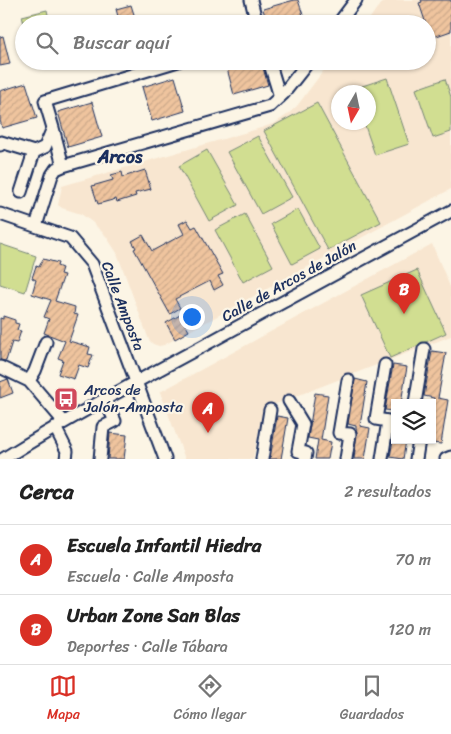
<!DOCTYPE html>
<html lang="es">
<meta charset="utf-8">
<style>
body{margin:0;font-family:Sriracha,sans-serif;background:#f6f6f6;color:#222}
.controls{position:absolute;right:15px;bottom:15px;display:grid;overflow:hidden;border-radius:0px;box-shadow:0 1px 4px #0004}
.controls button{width:45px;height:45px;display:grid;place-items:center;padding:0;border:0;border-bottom:1px solid #e0e0e0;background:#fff;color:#222;font:25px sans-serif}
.compass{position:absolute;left:331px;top:85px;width:45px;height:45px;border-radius:50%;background:#fff;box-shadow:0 1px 4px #0004;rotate:189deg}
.you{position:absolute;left:191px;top:316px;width:18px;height:18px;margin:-12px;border:4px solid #fff;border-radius:50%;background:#1a73e8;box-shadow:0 0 0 8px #1a73e833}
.badge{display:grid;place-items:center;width:32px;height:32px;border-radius:50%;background:#d93025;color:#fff;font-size:16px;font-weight:700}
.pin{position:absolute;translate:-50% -41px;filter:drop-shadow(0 1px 2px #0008)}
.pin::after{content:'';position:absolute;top:26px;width:18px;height:15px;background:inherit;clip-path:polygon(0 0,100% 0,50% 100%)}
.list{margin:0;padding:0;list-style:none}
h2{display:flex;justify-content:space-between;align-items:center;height:65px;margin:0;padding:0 20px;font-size:21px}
h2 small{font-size:16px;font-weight:400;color:#767676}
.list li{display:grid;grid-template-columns:32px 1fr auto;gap:15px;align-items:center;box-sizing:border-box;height:70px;padding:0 20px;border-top:1px solid #e0e0e0}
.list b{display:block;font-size:19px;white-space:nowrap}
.list p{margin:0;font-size:16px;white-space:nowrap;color:#767676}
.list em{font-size:16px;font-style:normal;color:#767676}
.icon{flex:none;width:28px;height:28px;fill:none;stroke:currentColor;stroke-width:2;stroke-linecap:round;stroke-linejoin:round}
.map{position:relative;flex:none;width:451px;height:459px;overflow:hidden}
.search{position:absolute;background:#fff;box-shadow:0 1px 4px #0004;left:15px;right:15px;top:15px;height:55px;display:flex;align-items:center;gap:12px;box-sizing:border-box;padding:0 18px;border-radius:28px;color:#767676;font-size:19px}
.sheet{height:205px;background:#fff}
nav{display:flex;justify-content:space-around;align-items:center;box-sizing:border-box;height:70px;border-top:1px solid #e0e0e0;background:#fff;font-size:14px;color:#767676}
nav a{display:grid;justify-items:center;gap:2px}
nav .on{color:#d93025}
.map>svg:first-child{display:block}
.built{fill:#f8e6d0;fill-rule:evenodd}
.park{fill:#d1de91;stroke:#768678}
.building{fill:url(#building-hatch);stroke:#1b2f5e}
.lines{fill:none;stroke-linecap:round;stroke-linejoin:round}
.minor-casing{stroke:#1b2f5e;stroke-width:15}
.minor{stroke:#fcf5e5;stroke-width:11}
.labels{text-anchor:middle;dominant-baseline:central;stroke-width:4.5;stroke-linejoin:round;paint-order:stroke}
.street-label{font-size:15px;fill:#1b2f5e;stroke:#fcf5e5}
.poi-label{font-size:15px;fill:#1b2f5e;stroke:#fcf5e5;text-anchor:start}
.quarter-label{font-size:18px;font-weight:bold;fill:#1b2f5e;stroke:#fcf5e5}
</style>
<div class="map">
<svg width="451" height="459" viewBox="0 0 451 459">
<defs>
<pattern id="building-hatch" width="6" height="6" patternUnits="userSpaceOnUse" patternTransform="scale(1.25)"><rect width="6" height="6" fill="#efc49e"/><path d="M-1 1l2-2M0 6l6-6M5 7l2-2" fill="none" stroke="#cca98a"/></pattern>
</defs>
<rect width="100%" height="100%" fill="#fcf5e5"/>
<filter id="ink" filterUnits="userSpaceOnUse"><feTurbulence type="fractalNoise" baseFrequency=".02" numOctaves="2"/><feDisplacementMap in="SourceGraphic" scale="10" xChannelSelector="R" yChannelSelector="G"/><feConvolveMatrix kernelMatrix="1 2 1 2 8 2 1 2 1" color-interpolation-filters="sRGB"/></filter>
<g filter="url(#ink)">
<!-- built -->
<path class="built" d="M386,0h65v189l-287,156 -5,1 -6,-2 -4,-4 -32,-87 -11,-17 -14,-14 -11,-8 -19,-6 -4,-3 4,-19 199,-58 14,-5 12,-8 10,-9 30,-40 7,4 6,-9h87v-37h-61l11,-16zM338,92h30v30h-30z
M432,244l19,45v47l-188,73 -10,50h-68l-25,-67z"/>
<!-- park -->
<path class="park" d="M47,10l3,14h-26l-2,-8z
M387,78l22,66 -34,11 -11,-32 4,-1v-30h-14l-1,-3z
M445,79l6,18v35l-18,6 -17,-49z
M317,103l64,119 -53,28 -64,-119z
M258,136l34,61 -31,17 -34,-62z
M207,150l31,55 -29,16 -30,-55z
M298,209l22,40 -28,15 -21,-40z
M245,214l28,52 -30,16 -28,-52z
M0,244l36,12 -11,36 -25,-8z
M417,270l29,63 -56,25 -29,-63z"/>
<!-- building -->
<path class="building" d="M294,0h4l8,24h-39l-4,-15z
M421,0h30v31l-20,7 -4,-14h-1l-7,-21 3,-1z
M131,5l6,19h-17l-4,-15z
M3,36l7,28 -10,2v-29z
M225,61h36l7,24 -34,10z
M175,77l10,34 -33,10 -10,-34z
M26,83l11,35 -35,10 -2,-8v-29z
M92,102l10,35 -34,10 -10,-35z
M145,170l6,19 -16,4 1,3 -19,6 -1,-3 -18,5 -6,-18 21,-6 -2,-5 11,-3 1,5z
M187,220l5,8 4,-2 27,48 -5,2 5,9 -9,5 -4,-9 -35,18 5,9 -10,6 -36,-65 2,-1 -4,-7 11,-6 9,16 32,-17 -5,-10z
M43,259l15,4 -1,3 5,2 -2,6 4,1 -9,26 20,6 -1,7 4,1 -9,26 21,6 -2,7 5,1 -5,13 -9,-3 -5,14 -16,-5 5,-14 -5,-2 7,-17 -21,-8 5,-14 -5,-2 7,-17 -19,-6 4,-14 -4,-2 4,-12 3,1z
M180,315l9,16 -14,8 -9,-16z
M3,316l12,4v3l4,1 -2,6 4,1 -4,12 -5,-1 -6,19 -6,-1v-42l3,1z
M432,351l14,2 -8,45 10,2 -7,44 -9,-1v-34l2,-11 -10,-2z
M393,365l14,2 -6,36h-6v8l-10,-1z
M8,379l5,14 -13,5v-16z
M355,379l12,3 -7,44 10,2 -5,31h-11l3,-27 -1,-3v-3l-8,-2z
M315,393l13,2 -7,45 10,2 -3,17h-13l3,-19 -10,-2z
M277,416l11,2 -7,41h-11z
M110,433l17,2 -3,24h-16z
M393,440h13l-3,19 -13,-2z"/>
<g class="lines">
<!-- minor casing -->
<g class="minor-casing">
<path id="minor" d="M251,0l6,24
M338,24l18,-24
M269,61l11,36
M53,128l10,38
M0,145l1,-3 33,10 -13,40
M34,152l11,-5 8,-19 -8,-27 133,-40
M0,214l70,24 22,26 73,195
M36,226l16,-51 4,-6 7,-3 207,-60 13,-12 26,-33
M0,367l29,14 35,41
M29,381l6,-10 11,-29
M289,401l14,23 -5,27 8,2 -1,6
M415,403l9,-54
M55,427l12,24 -1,8
M3,459c64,-40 131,-76 198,-112 83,-46 167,-91 250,-136
M100,459l3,-32 12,-6 -10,-21
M262,459l8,-49
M346,459l4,-25 -11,-1 9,-53
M382,459l6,-38 -12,-2 9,-54
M416,459l3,-19
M446,459l5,-2"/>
</g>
<!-- minor -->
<use href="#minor" class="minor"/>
</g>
</g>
<!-- icons -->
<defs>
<g id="bus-square" transform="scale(1.25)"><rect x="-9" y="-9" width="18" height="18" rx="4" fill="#d1495b" stroke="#fcf5e5"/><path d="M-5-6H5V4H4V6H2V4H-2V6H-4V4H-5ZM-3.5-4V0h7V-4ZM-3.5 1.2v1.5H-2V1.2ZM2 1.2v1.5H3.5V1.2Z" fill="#fff"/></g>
</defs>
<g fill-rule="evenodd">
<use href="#bus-square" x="66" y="399"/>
</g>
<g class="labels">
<!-- street labels -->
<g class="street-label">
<text transform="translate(289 281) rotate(-29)">Calle de Arcos de Jalón</text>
<text transform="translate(123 306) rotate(69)">Calle Amposta</text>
</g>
<!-- poi labels -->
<g class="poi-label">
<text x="84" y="390">Arcos de<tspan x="84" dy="17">Jalón-Amposta</tspan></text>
</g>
<!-- quarter labels -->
<g class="quarter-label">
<text x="120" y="157">Arcos</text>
</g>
</g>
</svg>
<div class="controls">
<button><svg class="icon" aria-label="layers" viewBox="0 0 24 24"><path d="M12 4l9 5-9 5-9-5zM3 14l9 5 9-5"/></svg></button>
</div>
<svg class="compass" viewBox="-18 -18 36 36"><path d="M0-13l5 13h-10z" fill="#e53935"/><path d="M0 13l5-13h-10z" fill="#767676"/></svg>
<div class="you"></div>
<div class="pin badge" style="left:208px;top:433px">A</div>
<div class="pin badge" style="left:404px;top:314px">B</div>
<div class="search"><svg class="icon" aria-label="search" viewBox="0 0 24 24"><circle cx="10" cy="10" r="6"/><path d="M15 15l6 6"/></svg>Buscar aquí</div>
</div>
<section class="sheet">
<h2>Cerca<small>2 resultados</small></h2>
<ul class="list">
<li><span class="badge">A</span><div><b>Escuela Infantil Hiedra</b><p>Escuela · Calle Amposta</p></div><em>70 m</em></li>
<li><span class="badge">B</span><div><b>Urban Zone San Blas</b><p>Deportes · Calle Tábara</p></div><em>120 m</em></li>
</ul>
</section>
<nav>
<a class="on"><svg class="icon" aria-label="map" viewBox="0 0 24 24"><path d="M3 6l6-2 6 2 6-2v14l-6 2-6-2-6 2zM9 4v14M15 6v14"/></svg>Mapa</a>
<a><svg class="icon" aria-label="directions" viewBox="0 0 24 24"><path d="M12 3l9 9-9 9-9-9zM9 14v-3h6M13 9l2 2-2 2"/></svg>Cómo llegar</a>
<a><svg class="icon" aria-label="saved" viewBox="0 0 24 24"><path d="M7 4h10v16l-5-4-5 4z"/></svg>Guardados</a>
</nav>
